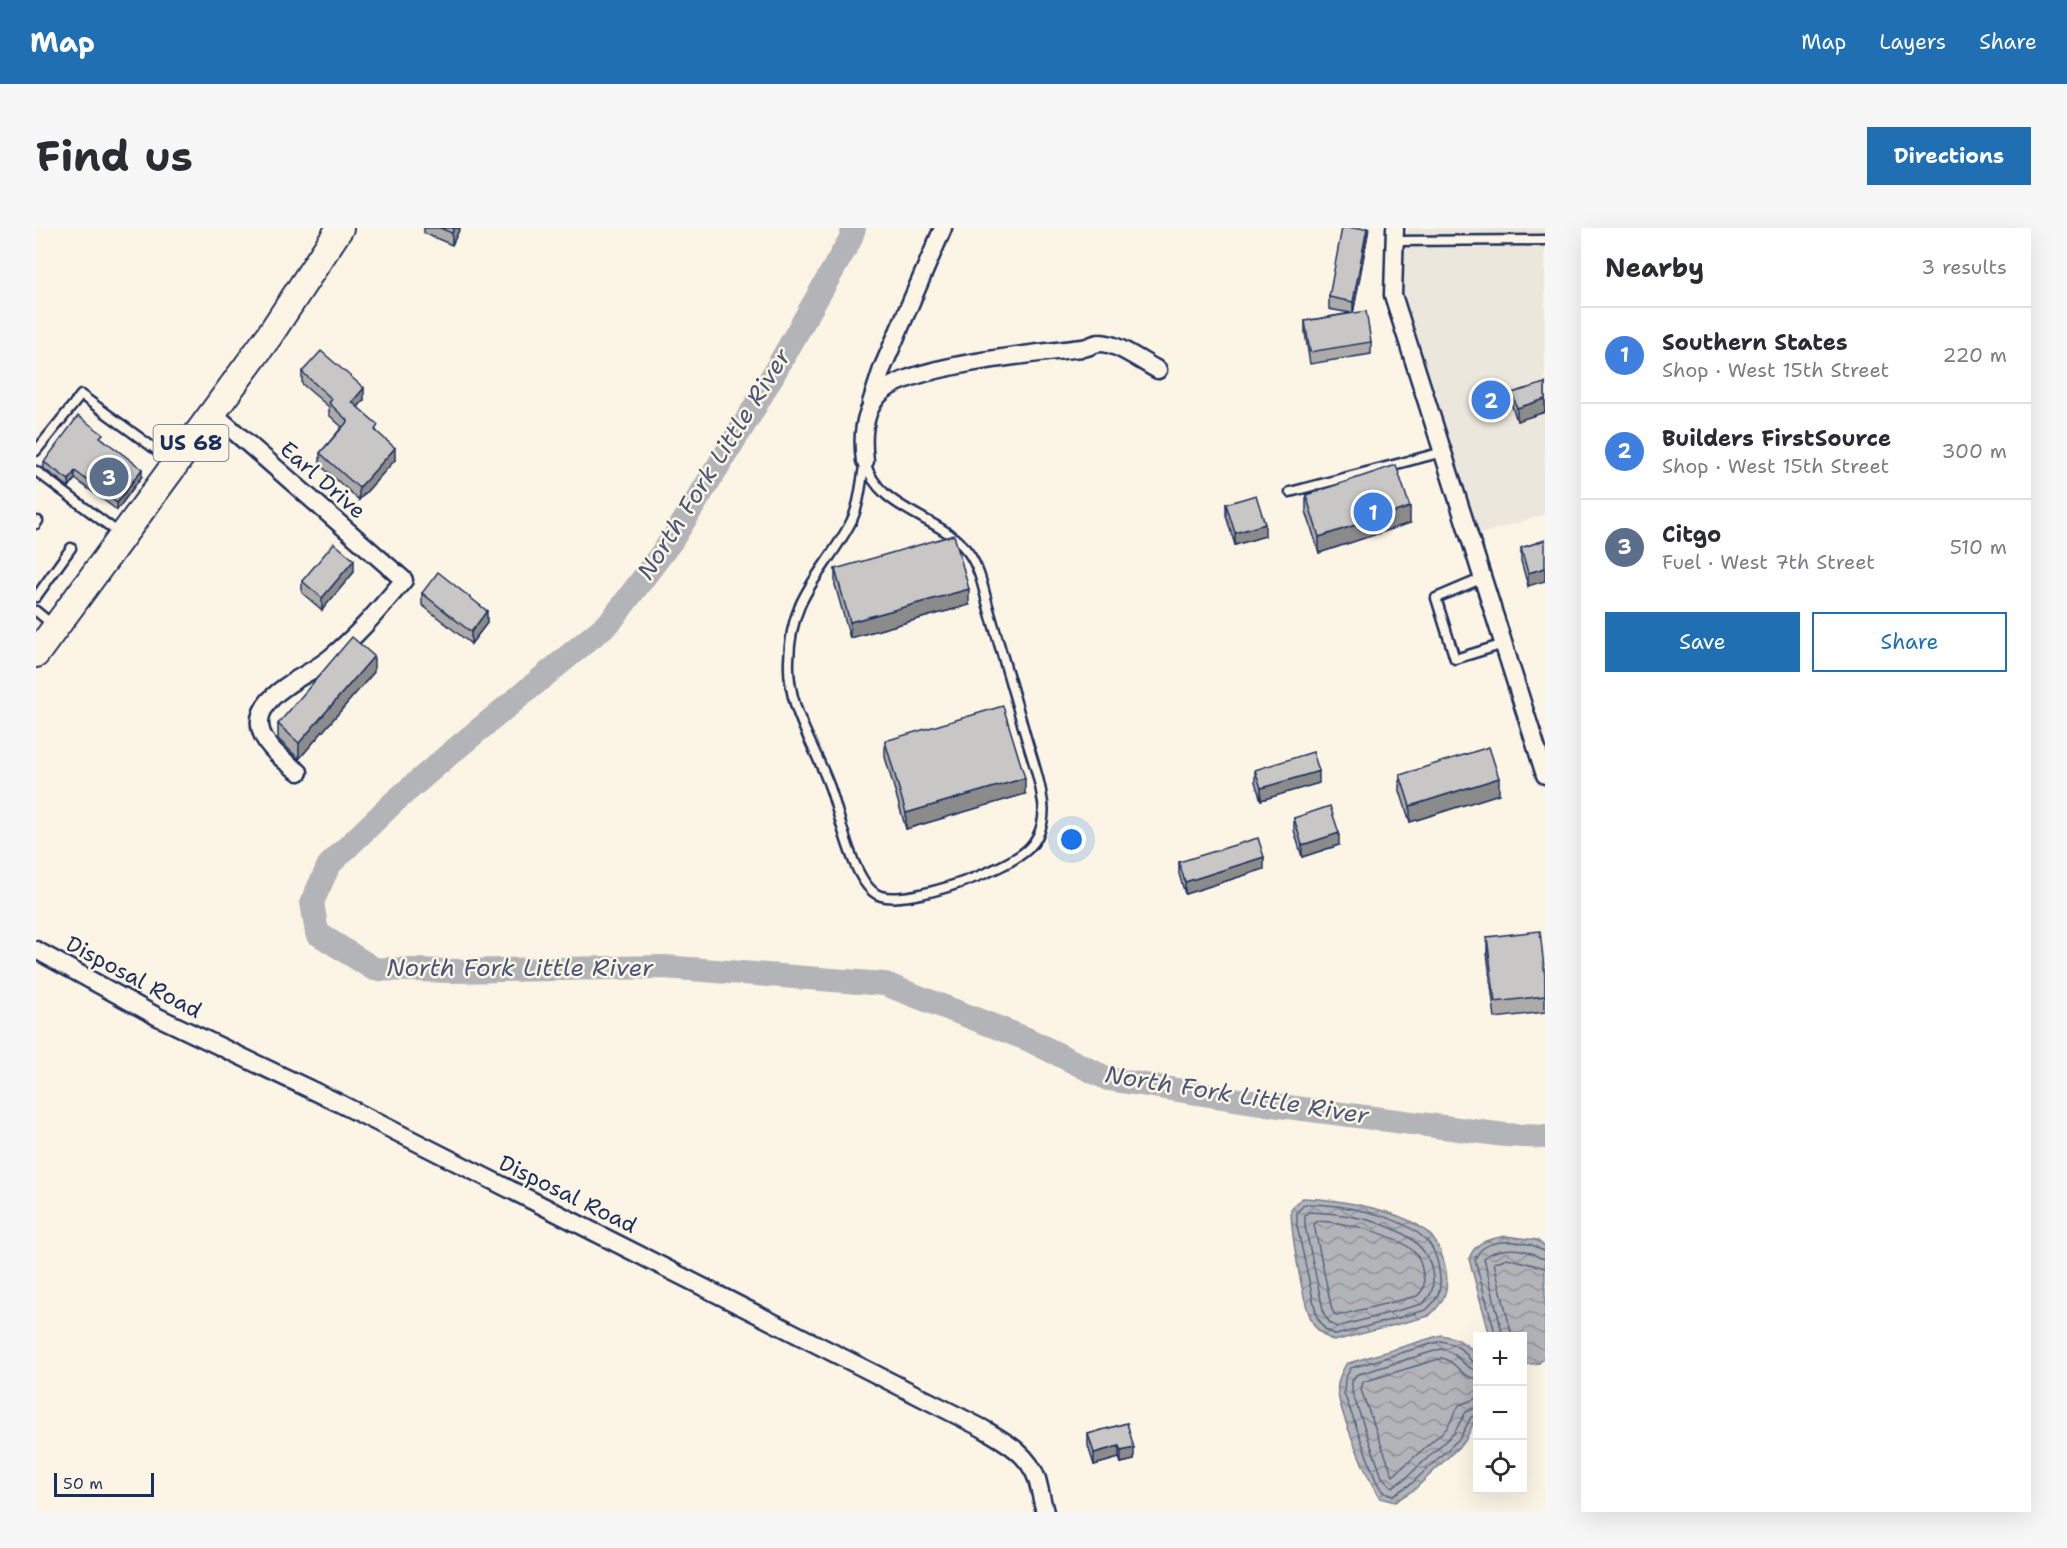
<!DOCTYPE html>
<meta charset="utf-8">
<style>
body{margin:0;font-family:"Shantell Sans",sans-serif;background:#f7f7f7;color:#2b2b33}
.controls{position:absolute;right:18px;bottom:18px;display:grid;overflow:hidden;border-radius:0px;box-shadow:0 6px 24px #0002}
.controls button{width:54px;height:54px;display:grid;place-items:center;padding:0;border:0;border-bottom:2px solid #e1e1e2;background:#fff;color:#2b2b33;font:30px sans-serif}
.scale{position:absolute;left:18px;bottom:15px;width:100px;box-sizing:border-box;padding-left:6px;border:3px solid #1b2f5e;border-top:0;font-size:16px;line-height:21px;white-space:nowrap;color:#1b2f5e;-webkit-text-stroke:4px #fcf5e5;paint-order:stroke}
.you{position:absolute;left:1036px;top:612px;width:21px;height:21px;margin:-15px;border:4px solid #fff;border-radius:50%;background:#1a73e8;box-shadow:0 0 0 9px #1a73e833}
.badge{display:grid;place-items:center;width:39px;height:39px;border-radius:50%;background:#1f6fb2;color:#fff;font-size:20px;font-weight:700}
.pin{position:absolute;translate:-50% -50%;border:3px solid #fff;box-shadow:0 2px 6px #0006}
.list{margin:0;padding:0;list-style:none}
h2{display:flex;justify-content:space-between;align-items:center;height:78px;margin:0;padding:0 24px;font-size:26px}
h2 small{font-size:20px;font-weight:400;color:#7c7c81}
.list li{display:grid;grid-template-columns:39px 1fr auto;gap:18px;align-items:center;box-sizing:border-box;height:96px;padding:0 24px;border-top:2px solid #e1e1e2}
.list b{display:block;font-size:22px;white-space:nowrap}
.list p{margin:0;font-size:20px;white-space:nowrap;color:#7c7c81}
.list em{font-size:20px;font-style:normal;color:#7c7c81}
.actions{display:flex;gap:12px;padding:18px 24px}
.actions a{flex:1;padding:14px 0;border:2px solid #1f6fb2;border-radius:0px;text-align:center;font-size:21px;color:#1f6fb2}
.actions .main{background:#1f6fb2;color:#fff}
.icon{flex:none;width:33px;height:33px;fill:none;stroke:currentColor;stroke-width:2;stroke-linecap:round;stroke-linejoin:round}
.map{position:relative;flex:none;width:1509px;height:1284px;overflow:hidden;border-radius:0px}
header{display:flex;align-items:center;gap:36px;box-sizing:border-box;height:84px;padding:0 30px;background:#1f6fb2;color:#fff}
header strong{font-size:28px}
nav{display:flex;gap:33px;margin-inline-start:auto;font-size:21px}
.intro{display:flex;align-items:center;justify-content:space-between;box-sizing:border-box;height:144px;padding:0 36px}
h1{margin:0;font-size:42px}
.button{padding:15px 27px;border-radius:0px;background:#1f6fb2;color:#fff;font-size:21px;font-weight:700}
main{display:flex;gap:36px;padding:0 36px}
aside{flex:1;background:#fff;border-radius:0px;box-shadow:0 6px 24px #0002}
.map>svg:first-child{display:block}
.built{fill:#ece7dc}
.water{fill:url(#water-waves);stroke:#767f94;stroke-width:1.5}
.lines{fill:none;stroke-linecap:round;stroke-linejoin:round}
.shore{stroke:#576482;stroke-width:1.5}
.river{stroke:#b2b4b8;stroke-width:24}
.service-casing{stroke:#1b2f5e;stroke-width:13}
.minor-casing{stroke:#1b2f5e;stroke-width:21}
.primary-casing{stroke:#1b2f5e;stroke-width:30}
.service{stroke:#fcf5e5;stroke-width:8}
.minor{stroke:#fcf5e5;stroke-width:16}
.primary{stroke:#fcf5e5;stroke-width:26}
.wall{fill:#acabaa;stroke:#1b2f5e;stroke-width:1.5}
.shaded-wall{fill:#8c8b8b;stroke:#1b2f5e;stroke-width:1.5}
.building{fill:#c8c7c6;stroke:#1b2f5e;stroke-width:1.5}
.labels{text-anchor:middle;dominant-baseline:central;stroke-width:5;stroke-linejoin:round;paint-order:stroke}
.shield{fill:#fcf5e5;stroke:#5e6a86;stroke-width:1.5}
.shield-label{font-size:21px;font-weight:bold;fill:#1b2f5e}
.street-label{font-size:22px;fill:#1b2f5e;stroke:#fcf5e5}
.water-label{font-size:24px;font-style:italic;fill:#485779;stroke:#fcf5e5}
</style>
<header>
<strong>Map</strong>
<nav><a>Map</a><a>Layers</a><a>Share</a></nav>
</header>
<div class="intro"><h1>Find us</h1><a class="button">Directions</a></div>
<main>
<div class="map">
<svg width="1509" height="1284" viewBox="0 0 1509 1284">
<defs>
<pattern id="water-waves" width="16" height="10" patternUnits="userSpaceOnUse" patternTransform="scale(1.5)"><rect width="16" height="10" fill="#b2b4b8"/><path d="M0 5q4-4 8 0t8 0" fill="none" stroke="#909399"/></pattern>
</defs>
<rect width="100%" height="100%" fill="#fcf5e5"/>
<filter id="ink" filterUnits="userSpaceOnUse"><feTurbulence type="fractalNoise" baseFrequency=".0167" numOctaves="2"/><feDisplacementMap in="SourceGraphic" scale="12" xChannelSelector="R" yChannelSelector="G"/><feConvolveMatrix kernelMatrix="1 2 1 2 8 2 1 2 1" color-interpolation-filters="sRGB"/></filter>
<g filter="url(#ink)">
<!-- built -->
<path class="built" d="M1372,0h137v286l-67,21 -77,-248z"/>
<!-- water -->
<path class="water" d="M1266,970c35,1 107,12 130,39 8,10 12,23 14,34 3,20 -2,31 -17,45l-95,25c-10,-5 -19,-11 -23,-22 -9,-21 -20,-86 -20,-110z
M1470,1008l31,4 8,7v109l-6,7 -16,2 -1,-29h-32l-21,-77c6,-18 19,-19 37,-23z
M1405,1107l16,4 15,10 5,14v53l-12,25 -50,48 -20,13 -15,-4c-13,-19 -38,-81 -42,-104 -2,-11 3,-21 8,-30z"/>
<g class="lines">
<!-- shore -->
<path class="shore" d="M1269,976c35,0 96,10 122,37 7,7 11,20 12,29 3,18 1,28 -13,40l-90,25 -11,-6 -8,-12 -20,-91v-14z
M1273,984c39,1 115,12 123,59 2,14 2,23 -10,33l-85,23 -7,-4 -6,-9 -19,-88v-11z
M1281,993c26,1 80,12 98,32 5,6 7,14 8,22 2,9 2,14 -6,21l-81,20 -4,-6 -18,-85z
M1460,1108l-21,-76c6,-22 39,-20 57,-15 5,2 7,5 13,6
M1467,1108l-19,-78c11,-10 34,-11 47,-5 6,3 7,5 14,6
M1476,1108l-18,-73 13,-5 38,10
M1442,1134l-7,-1c-7,-12 -16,-17 -30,-20l-90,27 -6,11 -1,14 32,88 7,11 10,3 18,-11 49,-46 11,-21 7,-2
M1442,1142c-16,-1 -18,-18 -37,-21l-85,26 -4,6v11l30,85 10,10 14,-9 48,-45 12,-21 12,-5
M1442,1151c-18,-1 -21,-18 -36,-21l-79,24 -2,8 32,86 54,-48 12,-23 19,-7"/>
<!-- river -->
<path class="river" d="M818,0l-4,12 -100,175 -78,125 -61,81 -159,131 -58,50 -65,63 -17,37 5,31 57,36 79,2 211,-4 221,17 142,55 81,40 164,26 233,30 40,2"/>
<!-- service casing -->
<g class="service-casing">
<path id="service" d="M1359,13l150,-1
M0,223l45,-56 92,67
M829,233c13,51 74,53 103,91 13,18 16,41 22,61 12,41 24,81 35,121 6,21 14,42 17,63 4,18 0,38 -13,51 -21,22 -119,57 -148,48 -28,-8 -42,-86 -52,-111 -15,-41 -42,-78 -40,-124 1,-66 33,-85 61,-137 10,-18 11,-43 15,-63z
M0,243l84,63
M1254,264l153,-40
M0,296l2,-3
M1447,350l-47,20 19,61 49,-15
M0,369l35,-49
M0,383l17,14"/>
</g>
<!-- minor casing -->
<g class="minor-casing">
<path id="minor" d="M1359,0l-2,67 152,480
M835,175l11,-34 61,-141
M177,185l191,167c-23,27 -45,54 -73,77 -14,12 -31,19 -46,30 -47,33 -20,60 14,85
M829,233c-3,-23 -2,-52 17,-69 31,-27 156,-39 200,-44 6,0 12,-5 18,-5 18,0 42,19 58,27
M0,722l122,67 179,85 645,326c22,13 46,25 55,51 3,11 5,22 8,33"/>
</g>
<!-- primary casing -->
<g class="primary-casing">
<path id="primary" d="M0,426l233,-318 71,-108"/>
</g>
<!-- service -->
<use href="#service" class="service"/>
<!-- minor -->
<use href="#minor" class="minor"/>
<!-- primary -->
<use href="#primary" class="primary"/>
</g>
<!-- wall -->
<path class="wall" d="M388,0h36l-8,17 -28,-12z
M1333,0l-16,85 18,29v12l-61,10 -5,-31v-12l46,-8 -22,-4v-12z
M266,144l62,28 -6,7 20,26 17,27 -36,40 -39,-35v-12l22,-26 -13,-12v-8l-27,-23z
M1509,155v29l-28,9 -5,-15v-13z
M67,211l39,37 -25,34 -42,-31 -6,8 -25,-18v-7z
M1270,267l104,28 -91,30 -13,-42z
M1190,276l39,32 -30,9 -9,-29z
M1509,312l-17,46 -7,-25v-13z
M799,341l134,36 -119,33 -15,-53z
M318,344l-32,38 -20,-17v-12z
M386,365l65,30 -16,21 -49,-39z
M338,444l-75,87 -21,-20v-15z
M849,513l140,53 -119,35 -21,-72z
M1219,542l64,13 -58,17 -6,-18z
M1364,547l99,19 -89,28 -10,-31z
M1258,590l45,27 -37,12 -8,-27z
M1143,634l85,7 -79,25 -6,-20z
M1451,709l58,40v35l-50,6 -8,-65z
M1091,1195l7,37 -13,3 -2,-5 -25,7 -6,-19v-12z"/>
<!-- shaded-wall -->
<path class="shaded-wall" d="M418,0h6l-8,17v-12z
M1331,0h2l-16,86v-12z
M328,160v12l-12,14v-12z
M1509,171v13l-28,9v-13z
M359,220v12l-36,40v-12z
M106,241v7l-25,34v-7z
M39,243v8l-6,8v-7z
M1374,279v16l-91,30v-16z
M1229,296v12l-30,9v-12z
M318,332v12l-32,38v-12z
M1509,340v13l-17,5v-13z
M933,361v16l-119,33v-16z
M451,383v12l-16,21v-12z
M338,428v16l-75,87v-16z
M1283,543v12l-58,17v-12z
M989,550v16l-119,35v-16z
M1463,550v16l-89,28v-16z
M1303,605v12l-37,12v-12z
M1228,629v12l-79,25v-12z
M1083,1218v12l-25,7v-12z
M1098,1220v12l-13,3v-12z"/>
<!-- building -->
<path class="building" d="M404,0h14l-2,5z
M1306,0h25l-14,74 -24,-5z
M1330,83l5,31 -61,10 -5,-31z
M285,123l43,37 -12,14 26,23 -3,5 20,18 -36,40 -39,-35 28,-32 -19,-18 3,-4 -30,-27z
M1509,155v16l-28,9 -5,-15z
M42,188l25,18 -3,3 42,32 -25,34 -42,-32 -6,9 -25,-18z
M1360,237l14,42 -91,30 -13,-42z
M1220,267l9,29 -30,9 -9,-29z
M918,307l15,54 -119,33 -15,-53z
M1509,312v28l-17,5 -7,-25z
M298,315l20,17 -32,38 -20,-17z
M402,344l49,39 -16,21 -49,-39z
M316,409l22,19 -75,87 -21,-19z
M967,478l22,72 -119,35 -21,-72z
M1453,519l10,31 -89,28 -10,-31z
M1277,524l6,19 -58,17 -6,-18z
M1294,578l9,27 -37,12 -8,-27z
M1222,610l6,19 -79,25 -6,-20z
M1504,703l5,46v19l-50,6 -8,-65z
M1091,1195l7,25 -13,3 -2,-5 -25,7 -6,-19z"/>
</g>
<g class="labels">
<!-- shield labels -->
<rect class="shield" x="117.5" y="197" width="75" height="36" rx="4.5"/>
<g class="shield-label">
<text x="155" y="215">US 68</text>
</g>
<!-- street labels -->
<g class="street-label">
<text transform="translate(287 252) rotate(41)">Earl Drive</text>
<text transform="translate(98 749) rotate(28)">Disposal Road</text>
<text transform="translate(532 966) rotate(26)">Disposal Road</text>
</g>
<!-- water labels -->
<g class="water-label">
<text transform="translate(678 236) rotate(-58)">North Fork Little River</text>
<text x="484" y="740">North Fork Little River</text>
<text transform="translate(1201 867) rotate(9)">North Fork Little River</text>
</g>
</g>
</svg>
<div class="controls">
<button>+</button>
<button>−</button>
<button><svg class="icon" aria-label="locate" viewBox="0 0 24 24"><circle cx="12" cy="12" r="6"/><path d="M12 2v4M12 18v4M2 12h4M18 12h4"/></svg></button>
</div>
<div class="scale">50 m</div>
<div class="you"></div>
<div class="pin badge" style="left:1337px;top:284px;background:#3f7fe0">1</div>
<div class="pin badge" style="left:1455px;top:172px;background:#3f7fe0">2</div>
<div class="pin badge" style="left:73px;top:249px;background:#5c6f8a">3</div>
</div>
<aside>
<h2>Nearby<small>3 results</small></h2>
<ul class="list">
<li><span class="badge" style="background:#3f7fe0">1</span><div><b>Southern States</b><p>Shop · West 15th Street</p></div><em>220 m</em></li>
<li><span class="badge" style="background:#3f7fe0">2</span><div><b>Builders FirstSource</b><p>Shop · West 15th Street</p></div><em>300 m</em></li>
<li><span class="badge" style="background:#5c6f8a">3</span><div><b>Citgo</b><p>Fuel · West 7th Street</p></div><em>510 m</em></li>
</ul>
<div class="actions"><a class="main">Save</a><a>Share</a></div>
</aside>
</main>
